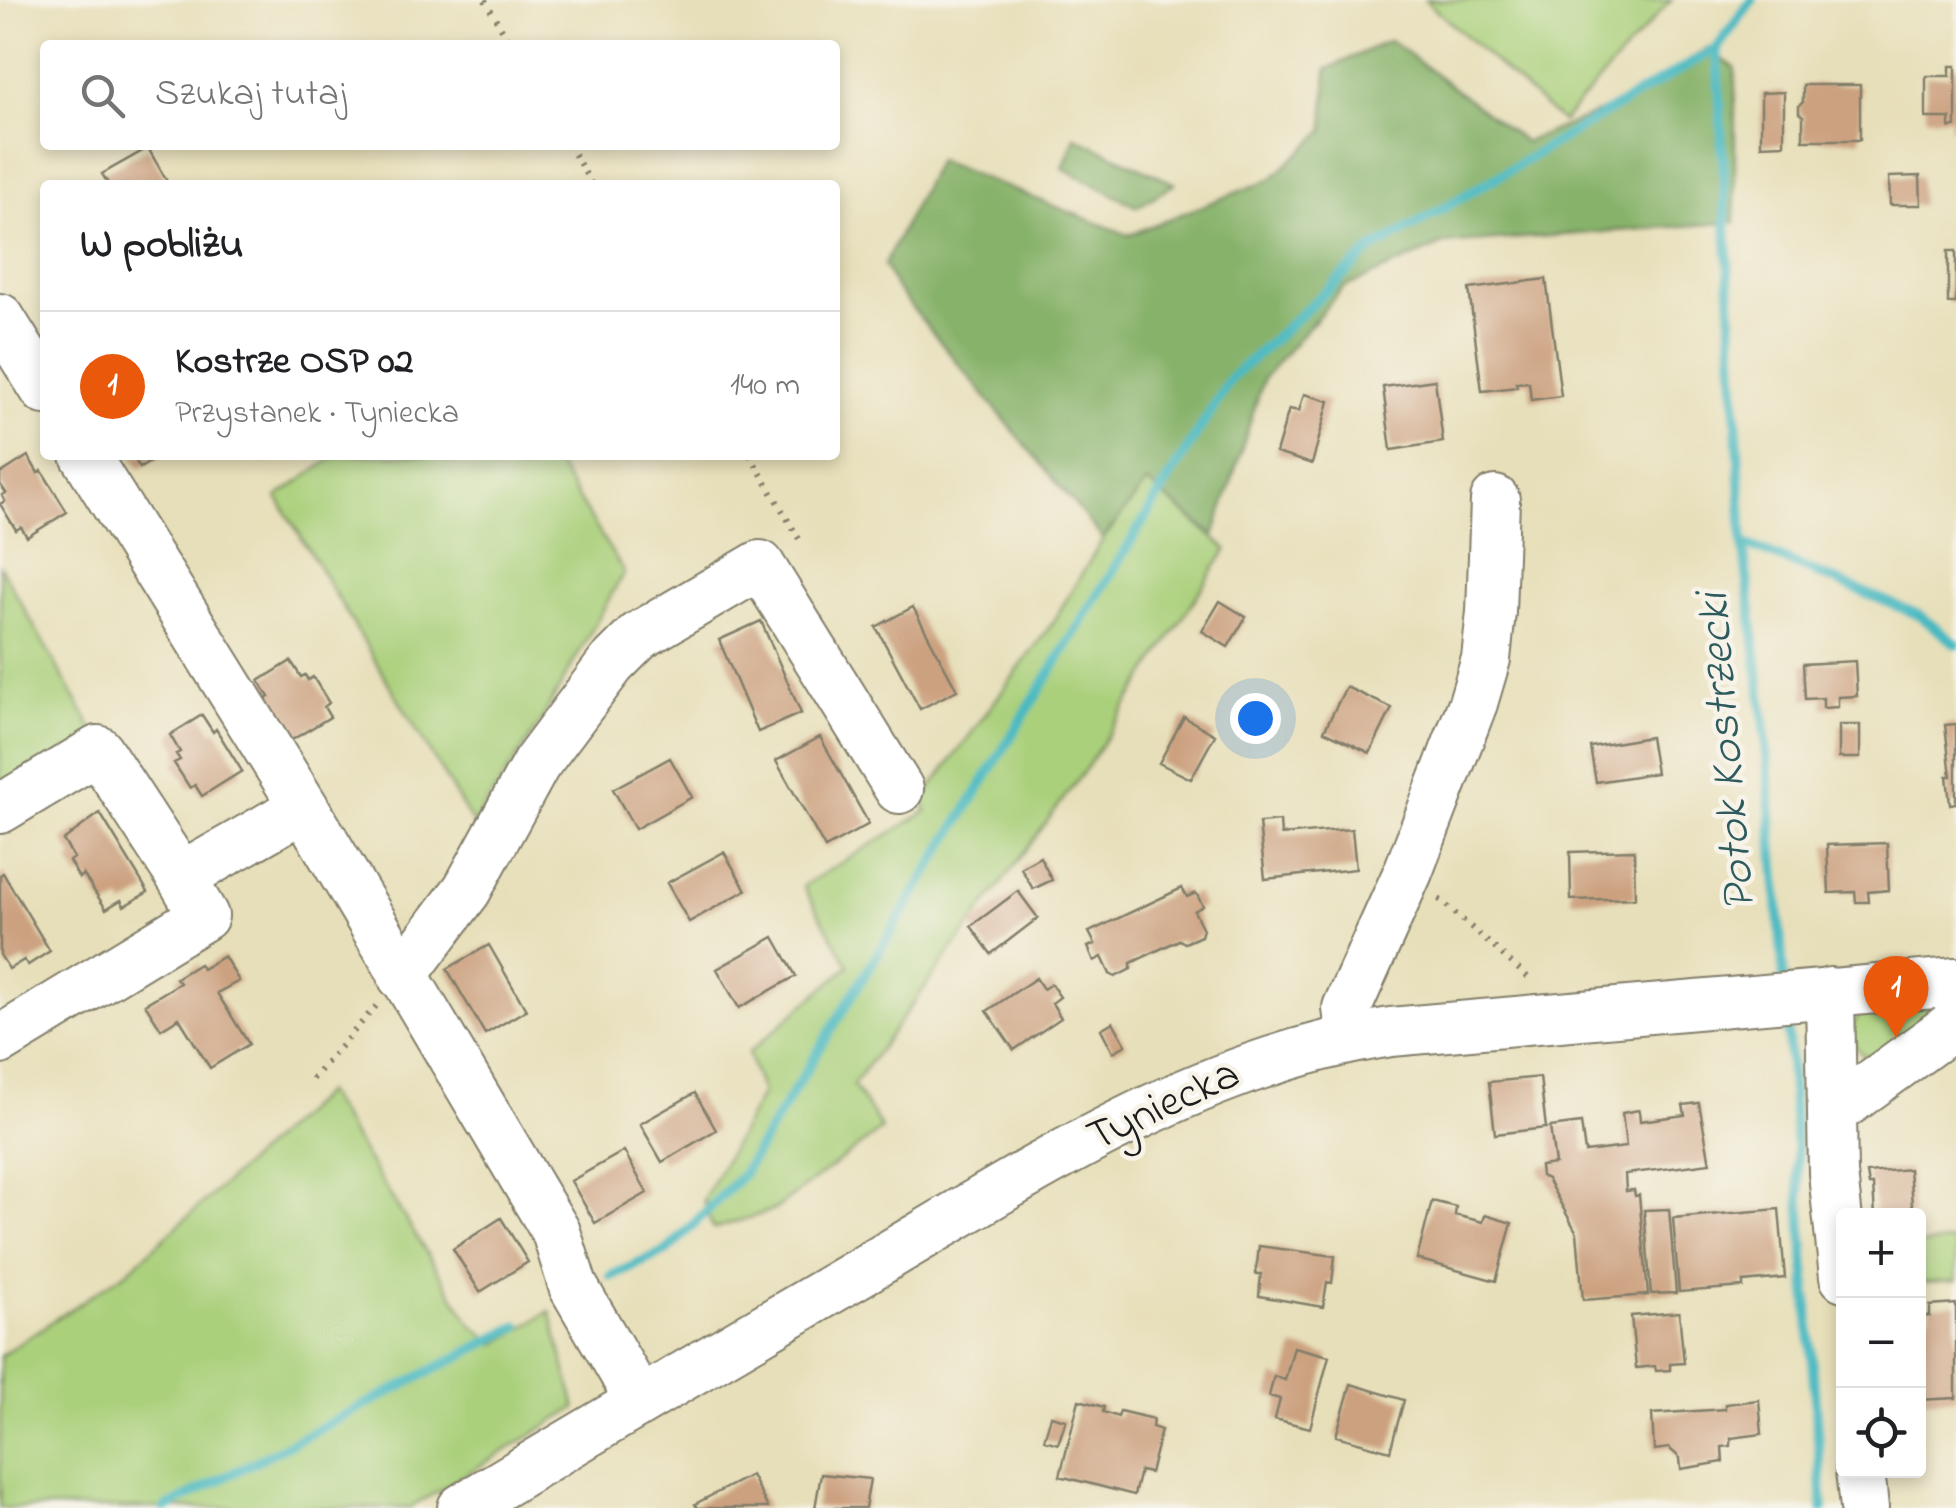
<!DOCTYPE html>
<html lang="pl">
<meta charset="utf-8">
<style>
body{margin:0;font-family:"Indie Flower",sans-serif;background:#f6f6f6;color:#202124}
.controls{position:absolute;right:30px;bottom:30px;display:grid;overflow:hidden;border-radius:10px;box-shadow:0 5px 15px #0003}
.controls button{width:90px;height:90px;display:grid;place-items:center;padding:0;border:0;border-bottom:2px solid #e0e0e0;background:#fff;color:#202124;font:50px sans-serif}
.you{position:absolute;left:1255px;top:718px;width:35px;height:35px;margin:-25px;border:8px solid #fff;border-radius:50%;background:#1a73e8;box-shadow:0 0 0 15px #1a73e833}
.badge{display:grid;place-items:center;width:65px;height:65px;border-radius:50%;background:#ea580c;color:#fff;font-size:32px;font-weight:700}
.pin{position:absolute;translate:-50% -82px;filter:drop-shadow(0 2px 5px #0008)}
.pin::after{content:'';position:absolute;top:52px;width:35px;height:30px;background:inherit;clip-path:polygon(0 0,100% 0,50% 100%)}
.list{margin:0;padding:0;list-style:none}
h2{display:flex;justify-content:space-between;align-items:center;height:130px;margin:0;padding:0 40px;font-size:42px}
h2 small{font-size:32px;font-weight:400;color:#757577}
.list li{display:grid;grid-template-columns:65px 1fr auto;gap:30px;align-items:center;box-sizing:border-box;height:150px;padding:0 40px;border-top:2px solid #e0e0e0}
.list b{display:block;font-size:38px;white-space:nowrap}
.list p{margin:0;font-size:32px;white-space:nowrap;color:#757577}
.list em{font-size:32px;font-style:normal;color:#757577}
.icon{flex:none;width:55px;height:55px;fill:none;stroke:currentColor;stroke-width:2;stroke-linecap:round;stroke-linejoin:round}
.map{position:relative;flex:none;width:1956px;height:1508px;overflow:hidden}
.search{position:absolute;background:#fff;box-shadow:0 5px 15px #0003;left:40px;top:40px;width:800px;height:110px;display:flex;align-items:center;gap:25px;box-sizing:border-box;padding:0 35px;border-radius:10px;color:#757577;font-size:38px}
.panel{position:absolute;background:#fff;box-shadow:0 5px 15px #0003;left:40px;top:180px;width:800px;height:280px;border-radius:10px}
.map>svg:first-child{display:block}
.green{fill:#aad07b;stroke:#63764c;stroke-width:2.5}
.forest{fill:#87b26b;stroke:#526744;stroke-width:2.5}
.lines{fill:none;stroke-linecap:round;stroke-linejoin:round}
.stream{stroke:#4ab9c1;stroke-width:10}
.building{fill:#cca180}
.minor-casing{stroke:#827e6a;stroke-width:52}
.path{stroke:#827e6a;stroke-width:6;stroke-dasharray:2.5 8;stroke-linecap:butt}
.minor{stroke:#fff;stroke-width:48}
.labels{text-anchor:middle;dominant-baseline:central;stroke-width:9;stroke-linejoin:round;paint-order:stroke}
.street-label{font-size:45px;fill:#1c1c1c;stroke:#f7f3e8}
.water-label{font-size:48px;font-style:italic;fill:#2e5b5e;stroke:#f7f3e8}
</style>
<div class="map">
<svg width="1956" height="1508" viewBox="0 0 1956 1508">
<rect width="100%" height="100%" fill="#f7f3e8"/>
<filter id="ink" filterUnits="userSpaceOnUse"><feTurbulence type="fractalNoise" baseFrequency=".01" numOctaves="2"/><feDisplacementMap in="SourceGraphic" scale="20" xChannelSelector="R" yChannelSelector="G"/><feConvolveMatrix kernelMatrix="1 2 1 2 8 2 1 2 1" color-interpolation-filters="sRGB"/></filter>
<filter id="wash" filterUnits="userSpaceOnUse"><feTurbulence type="fractalNoise" baseFrequency=".0048" numOctaves="4" result="noise"/><feDisplacementMap in="SourceGraphic" scale="40" xChannelSelector="R" yChannelSelector="G"/><feGaussianBlur stdDeviation="2.25" result="paint"/><feColorMatrix in="noise" values="0 0 0 0 0 0 0 0 0 0 0 0 0 0 0 0 0 1.4 0 .05"/><feComposite in="paint" operator="in"/></filter>
<g filter="url(#wash)">
<rect width="100%" height="100%" fill="#e7dfb9"/>
<!-- green -->
<path class="green" d="M1425,0h246l-109,122z
M337,455h214l73,117 -86,154 -65,98 -196,-327z
M1147,482l80,67 -140,218 -234,318 29,44 -108,81 -61,19 -10,-29 59,-107 -14,-40 101,-87 -46,-80 124,-75 -5,-11 129,-175 52,-86z
M0,566l97,171 -97,56z
M1925,1005l5,13 -55,38h-11c-15,-14 -17,-30 -2,-44z
M325,1092l147,233 24,19 54,-33 26,97 -166,100h-410v-152l128,-85z
M1956,1241v40l-35,2 -2,-38z"/>
<!-- forest -->
<path class="forest" d="M1390,40l135,102 112,-45 70,-49 28,20v154l-291,22 -101,44 -79,90 -50,158 -67,-54 -44,57 -208,-252 -11,-22 53,-105 191,75 143,-56 53,-48 3,-62z
M1075,137l100,47 -38,23 -74,-39z"/>
<g class="lines">
<!-- stream -->
<path class="stream" d="M1752,0l-35,48 26,495 21,177 20,263
M1743,543l176,72 37,29
M1786,1010l37,498
M611,1276l57,-26 74,-75 489,-797 139,-127 347,-203
M165,1508l353,-182"/>
</g>
<g id="blocks">
<!-- building -->
<path class="building" d="M1950,66h6v61l-6,1v-10h-24v-42h24z
M1803,85h57v55h-57v-24l-4,-3v-7l4,-4z
M1784,92v52l-23,1v-52z
M148,148l21,37h-60l-7,-11z
M1920,176l1,29h-31l-1,-28z
M1948,251h8v52h-8z
M1546,279l15,117 -30,4 -2,-18 -13,1 1,4 -35,4 -13,-102z
M1435,380l8,62 -52,8 -8,-63z
M1304,394l25,7 -17,63 -36,-11 13,-44 10,2z
M132,455h29l-21,13z
M28,456l10,17 4,-2 25,41 -40,25 -6,-10 -5,3 -16,-26 5,-3 -3,-6 4,-2 -6,-9v-10z
M1220,601l26,16 -18,30 -26,-16z
M913,607l44,83 -37,19 -44,-82z
M761,621l40,92 -43,19 -39,-92z
M291,661l10,16 4,-2 3,5 5,-3 16,26 -5,4 6,10 -40,24 -25,-41 4,-3 -10,-16z
M1855,661l2,35 -19,1v10l-15,1v-10l-18,1 -2,-35z
M1346,687l46,21 -22,45 -46,-22z
M202,715l11,17 3,-3 26,42 -40,25 -7,-11 -5,3 -16,-25 6,-3 -4,-6 4,-2 -10,-17z
M1184,717l31,18 -24,44 -32,-16z
M1956,724v79l-6,1 -3,-28h4l-6,-51z
M1839,725h21v33h-21z
M820,737l49,87 -44,24 -49,-87z
M1650,737l6,36 -60,9 -6,-35z
M670,758l22,39 -57,32 -22,-40z
M100,813l48,79 -24,14 -3,-6 -15,9 -23,-35 -4,4 -10,-17 5,-3 -11,-18z
M1280,821l1,14 71,-6 4,40 -91,10 -6,-56z
M1887,843l2,47 -21,2 1,10h-13l-1,-10 -26,1 -2,-48z
M1634,850l1,48 -64,2 -1,-48z
M724,852l22,38 -57,32 -22,-39z
M1040,857l12,23 -19,9 -12,-21z
M3,873l47,78 -22,14 -4,-5 -15,9 -9,-14v-80z
M1182,888l5,9 9,-4 7,13 -9,5 9,18 -2,7 -16,7 -6,-3 -48,23v6l-16,8 -5,-3 -8,-17 -8,4 -6,-14 7,-3 -6,-12z
M1018,891l20,27 -47,36 -20,-28z
M774,937l22,39 -57,32 -22,-39z
M489,945l37,65 -41,24 -38,-65z
M224,956l15,25 -22,12 32,51 -39,24 -31,-50 -18,11 -16,-25 35,-21 -4,-5 23,-14 3,5z
M1036,978l7,11 8,-5 9,13 -8,6 9,15 -47,32 -27,-39z
M1113,1022l13,23 -13,7 -12,-23z
M1540,1077l6,51 -51,6 -6,-52z
M695,1093l21,37 -54,32 -22,-38z
M1699,1103l11,60 -85,11 1,17 8,-1 1,6 4,-1 9,100 -65,5 -6,-67 -30,-54 -6,-3 -1,-10 15,-2 -5,-37 31,-4 4,29 41,-5 -4,-34 17,-3 1,11 45,-6 -2,-10z
M624,1151l23,42 -52,30 -24,-42z
M1909,1169l4,47h-38l-2,-31h-4l-2,-12z
M1432,1201l24,6 -1,8 28,7 2,-7 27,8 -16,58 -79,-22z
M1669,1209l7,84 -25,1 -7,-84z
M1779,1209l6,69 -42,4v5l-64,5 -6,-74z
M501,1218l27,44 -48,30 -27,-43z
M1259,1246l76,10 -3,27 -5,-1 -4,25 -64,-11 2,-22h-5z
M1956,1304v94l-38,2v-83l12,-1v-10z
M1679,1312l5,51 -14,1v6l-14,1 -1,-5 -19,2 -5,-52z
M1294,1347l35,9 -19,72 -35,-9 5,-20 -11,-3 5,-20 11,4z
M1351,1384l53,16 -14,51 -54,-15z
M1079,1400l25,7 -1,5 15,5 2,-6 33,8 -1,8 9,3 -11,43 -10,-2 -6,24 -74,-19z
M1759,1400l3,34 -31,4v8l-9,1 1,15 -42,7 -1,-11 -11,-10 -15,2 -2,-36 73,-5v-5z
M1051,1416l15,4 -8,24 -14,-4z
M821,1474l49,5 -5,29h-50z
M751,1475l17,33h-71l-2,-4z"/>
</g>
</g>
<g filter="url(#ink)">
<use href="#blocks" fill-opacity="0" stroke="#827e6a" stroke-width="2.5"/>
<g class="lines">
<!-- minor casing -->
<g class="minor-casing">
<path id="minor" d="M0,318l45,72
M85,455l219,352 252,425 17,54 67,115
M0,809l98,-59 83,127 123,-70
M402,976l65,-86 69,-126 75,-100 28,-28 121,-71 139,224
M1830,992l3,181 11,104
M1351,1038l-4,-30 61,-136 65,-169 13,-44 5,-47 4,-112
M0,1040l204,-124 -23,-39
M1832,1113l124,-90
M1860,1470l4,38
M462,1508c139,-84 279,-166 419,-248 161,-95 322,-199 510,-228l565,-50"/>
</g>
<!-- path -->
<path class="path" d="M485,0l26,45
M569,145l23,40
M750,455l49,84 -5,4
M1439,899l92,81
M312,1079l65,-74"/>
<!-- minor -->
<use href="#minor" class="minor"/>
</g>
</g>
<g class="labels">
<!-- street labels -->
<g class="street-label">
<text transform="translate(1164 1107) rotate(-25)">Tyniecka</text>
</g>
<!-- water labels -->
<g class="water-label">
<text transform="translate(1728 752) rotate(-95)">Potok Kostrzecki</text>
</g>
</g>
</svg>
<div class="controls">
<button>+</button>
<button>−</button>
<button><svg class="icon" aria-label="locate" viewBox="0 0 24 24"><circle cx="12" cy="12" r="6"/><path d="M12 2v4M12 18v4M2 12h4M18 12h4"/></svg></button>
</div>
<div class="you"></div>
<div class="pin badge" style="left:1896px;top:1038px">1</div>
<div class="search"><svg class="icon" aria-label="search" viewBox="0 0 24 24"><circle cx="10" cy="10" r="6"/><path d="M15 15l6 6"/></svg>Szukaj tutaj</div>
<section class="panel">
<h2>W pobliżu<small></small></h2>
<ul class="list">
<li><span class="badge">1</span><div><b>Kostrze OSP 02</b><p>Przystanek · Tyniecka</p></div><em>140 m</em></li>
</ul>
</section>
</div>
